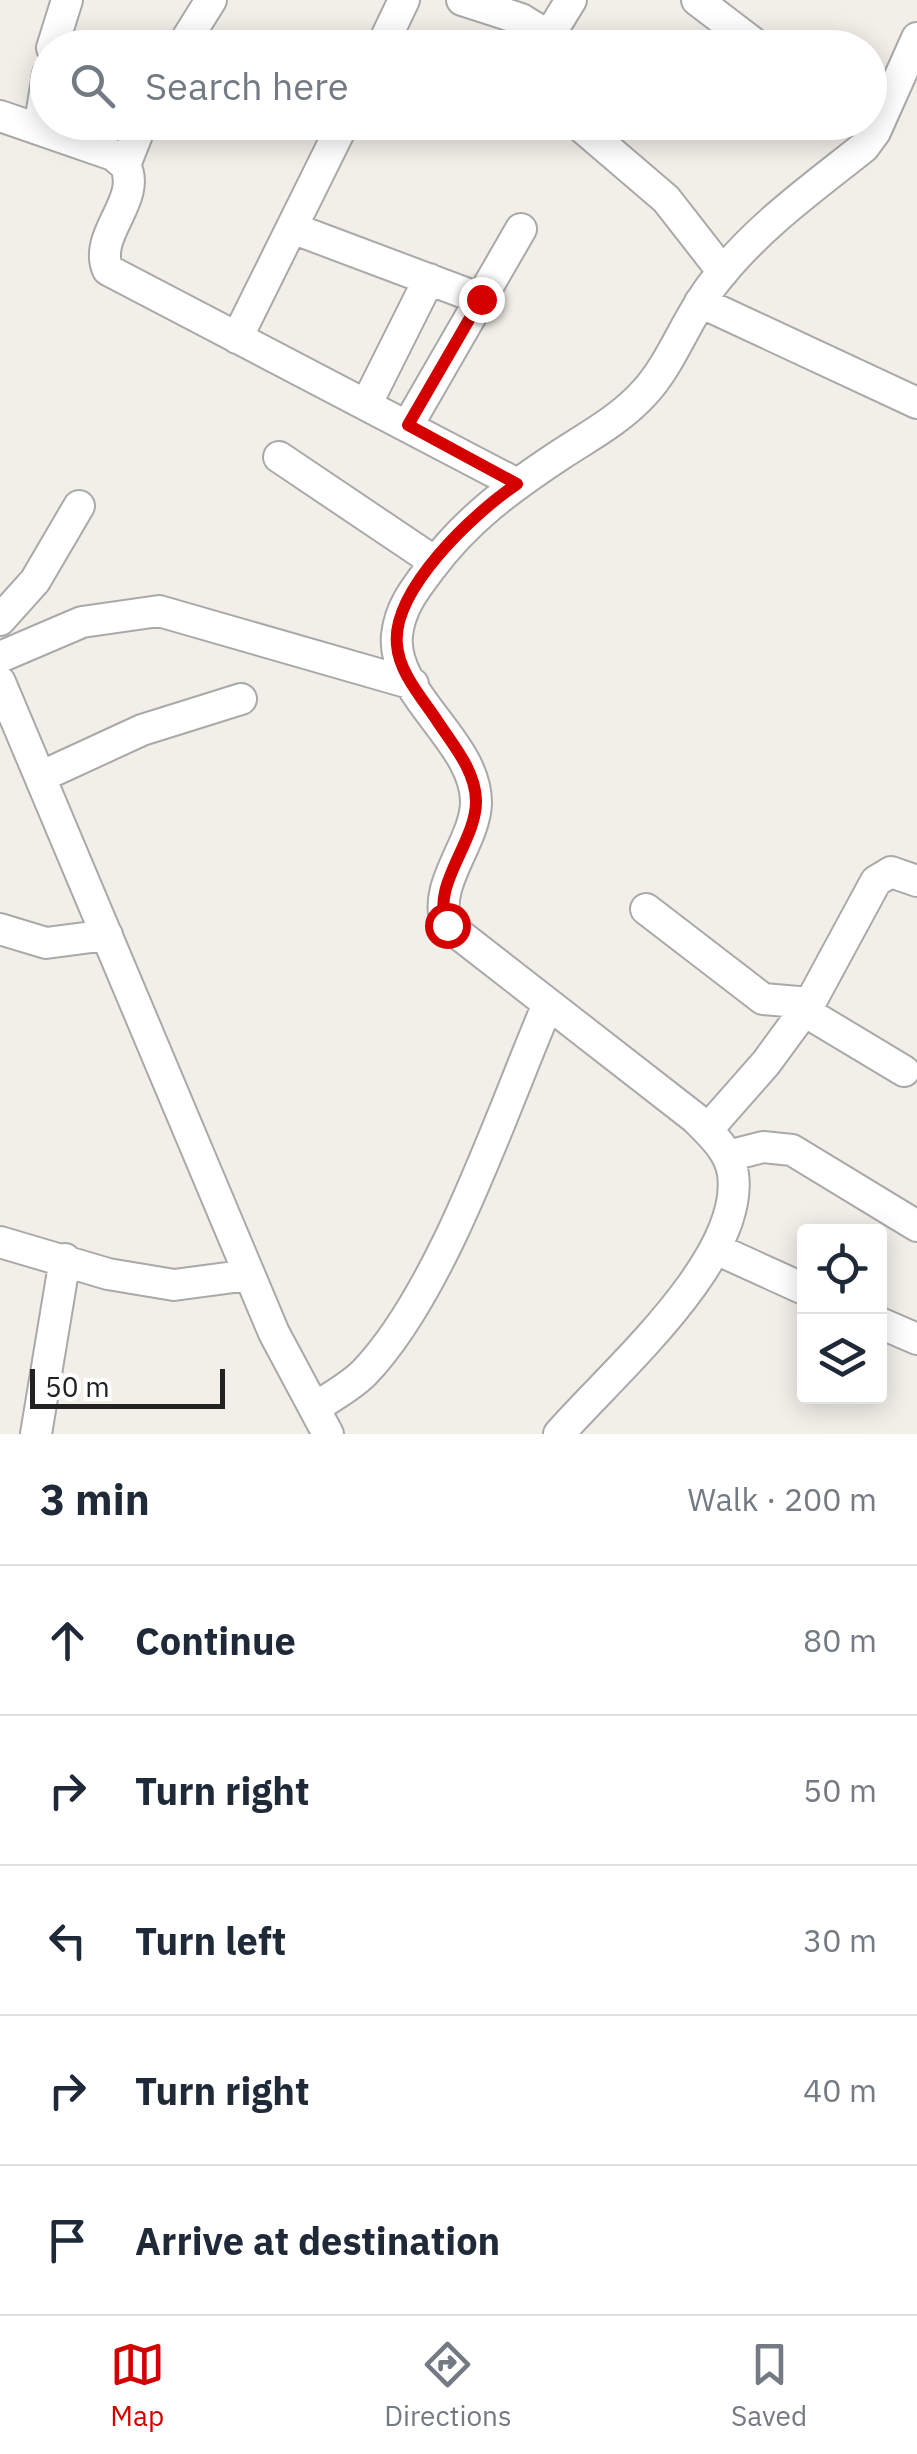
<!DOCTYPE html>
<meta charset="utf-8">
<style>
body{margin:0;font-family:"IBM Plex Sans",sans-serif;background:#f2f2f3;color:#1f2937}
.controls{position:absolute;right:30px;bottom:30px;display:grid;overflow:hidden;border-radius:10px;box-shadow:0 5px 25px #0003}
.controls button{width:90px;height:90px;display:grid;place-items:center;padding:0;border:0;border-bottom:2px solid #e0e1e3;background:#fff;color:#1f2937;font:50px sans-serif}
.scale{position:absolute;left:30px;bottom:25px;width:195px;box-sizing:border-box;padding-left:10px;border:5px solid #222;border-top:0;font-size:28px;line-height:35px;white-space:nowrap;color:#222;-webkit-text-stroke:8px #fff;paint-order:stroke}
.stop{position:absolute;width:30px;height:30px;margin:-22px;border:8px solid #d40000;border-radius:50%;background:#fff}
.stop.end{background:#d40000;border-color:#fff;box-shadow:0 2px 10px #0008}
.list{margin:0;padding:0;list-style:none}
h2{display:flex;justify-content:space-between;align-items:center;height:130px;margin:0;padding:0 40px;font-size:42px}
h2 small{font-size:32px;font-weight:400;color:#747a83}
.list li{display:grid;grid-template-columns:65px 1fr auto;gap:30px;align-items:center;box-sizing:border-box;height:150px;padding:0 40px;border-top:2px solid #e0e1e3}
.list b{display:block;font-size:38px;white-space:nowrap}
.list em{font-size:32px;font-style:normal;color:#747a83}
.icon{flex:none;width:55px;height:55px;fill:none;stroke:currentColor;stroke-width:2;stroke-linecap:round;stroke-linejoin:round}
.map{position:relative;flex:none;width:917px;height:1434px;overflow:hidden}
.search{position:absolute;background:#fff;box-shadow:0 5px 25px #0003;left:30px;right:30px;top:30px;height:110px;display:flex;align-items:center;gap:25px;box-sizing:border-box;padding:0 35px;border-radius:55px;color:#747a83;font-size:38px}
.sheet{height:880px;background:#fff}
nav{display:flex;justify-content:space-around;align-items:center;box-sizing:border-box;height:140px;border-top:2px solid #e0e1e3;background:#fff;font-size:28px;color:#747a83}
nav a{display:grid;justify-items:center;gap:5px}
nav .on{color:#d40000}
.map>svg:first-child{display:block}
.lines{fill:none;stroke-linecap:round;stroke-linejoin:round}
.minor-casing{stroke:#a9a9a9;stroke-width:34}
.minor{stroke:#fff;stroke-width:30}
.route{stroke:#d40000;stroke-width:12}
</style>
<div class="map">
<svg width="917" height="1434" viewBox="0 0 917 1434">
<rect width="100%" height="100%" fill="#f2efe9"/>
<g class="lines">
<!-- minor casing -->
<g class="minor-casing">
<path id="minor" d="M462,0l59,19 21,13 4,16
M697,0l63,48
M547,39l24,-39
M52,48l15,-48
M181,48l30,-48
M381,48l23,-48
M0,116l113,39 12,10c18,35 -33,70 -17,105l409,214
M576,122l90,77 57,73
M39,129l9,-55
M125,165l17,-43
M292,228l189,71
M700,302l217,101
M237,338l107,-216
M367,403l62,-124
M408,425l113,-196
M279,457l156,105
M0,620l35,-39 44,-75
M0,657l82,-35 77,-11 254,73
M0,682l274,651 54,101
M40,777l102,-47 99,-31
M646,909l117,90 47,4
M0,929l46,14 61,-8
M804,1011l100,60
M707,1130l59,-67 44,-60 66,-122 15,-9 26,9
M728,1156l35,-9 29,3 125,76
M0,1242l108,32 66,11 75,-10
M716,1249l88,40
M880,1323l37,16
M314,1408c17,-11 36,-21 50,-35 79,-82 138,-262 184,-369
M36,1434l29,-175
M559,1434c52,-60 186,-174 174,-260 -3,-23 -22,-40 -38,-56l-248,-193c-16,-39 28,-82 29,-122 1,-61 -85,-109 -79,-168 3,-27 17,-45 33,-66 36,-49 80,-81 130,-114 29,-19 61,-36 85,-63 28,-31 42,-75 68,-108 42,-55 97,-94 151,-137l11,-15 42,-94"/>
</g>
<!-- minor -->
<use href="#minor" class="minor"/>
</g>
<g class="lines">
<!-- route -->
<path class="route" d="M447,925c-17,-40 30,-83 29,-125 -1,-31 -24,-56 -40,-81 -15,-22 -37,-47 -39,-74 -6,-55 78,-133 120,-161l-109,-59 73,-126"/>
</g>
</svg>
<div class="controls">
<button><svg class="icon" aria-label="locate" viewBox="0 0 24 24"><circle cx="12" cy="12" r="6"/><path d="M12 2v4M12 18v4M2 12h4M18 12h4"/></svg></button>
<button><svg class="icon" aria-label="layers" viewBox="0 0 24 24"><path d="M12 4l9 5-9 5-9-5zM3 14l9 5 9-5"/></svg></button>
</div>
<div class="scale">50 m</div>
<div class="stop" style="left:447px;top:925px"></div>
<div class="stop end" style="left:481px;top:299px"></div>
<div class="search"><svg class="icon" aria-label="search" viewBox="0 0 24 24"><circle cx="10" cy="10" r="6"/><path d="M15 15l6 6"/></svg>Search here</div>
</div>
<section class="sheet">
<h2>3 min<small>Walk · 200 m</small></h2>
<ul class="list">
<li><svg class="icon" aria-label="ahead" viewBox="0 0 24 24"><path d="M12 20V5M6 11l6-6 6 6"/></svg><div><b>Continue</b></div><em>80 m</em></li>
<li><svg class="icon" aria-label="right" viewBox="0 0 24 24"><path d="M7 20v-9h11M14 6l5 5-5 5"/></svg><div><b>Turn right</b></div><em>50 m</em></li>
<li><svg class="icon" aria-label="left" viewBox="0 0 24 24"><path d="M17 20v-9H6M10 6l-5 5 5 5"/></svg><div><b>Turn left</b></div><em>30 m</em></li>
<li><svg class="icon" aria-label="right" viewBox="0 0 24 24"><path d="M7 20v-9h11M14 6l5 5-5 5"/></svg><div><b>Turn right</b></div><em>40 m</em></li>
<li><svg class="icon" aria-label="arrive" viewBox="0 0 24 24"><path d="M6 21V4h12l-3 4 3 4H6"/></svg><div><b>Arrive at destination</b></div></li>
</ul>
</section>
<nav>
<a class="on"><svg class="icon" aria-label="map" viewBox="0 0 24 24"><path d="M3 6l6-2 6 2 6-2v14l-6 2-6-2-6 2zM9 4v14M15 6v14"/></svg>Map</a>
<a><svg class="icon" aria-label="directions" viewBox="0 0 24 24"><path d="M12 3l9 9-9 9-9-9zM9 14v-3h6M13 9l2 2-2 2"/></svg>Directions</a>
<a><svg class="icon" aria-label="saved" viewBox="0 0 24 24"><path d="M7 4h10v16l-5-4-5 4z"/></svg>Saved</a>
</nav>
